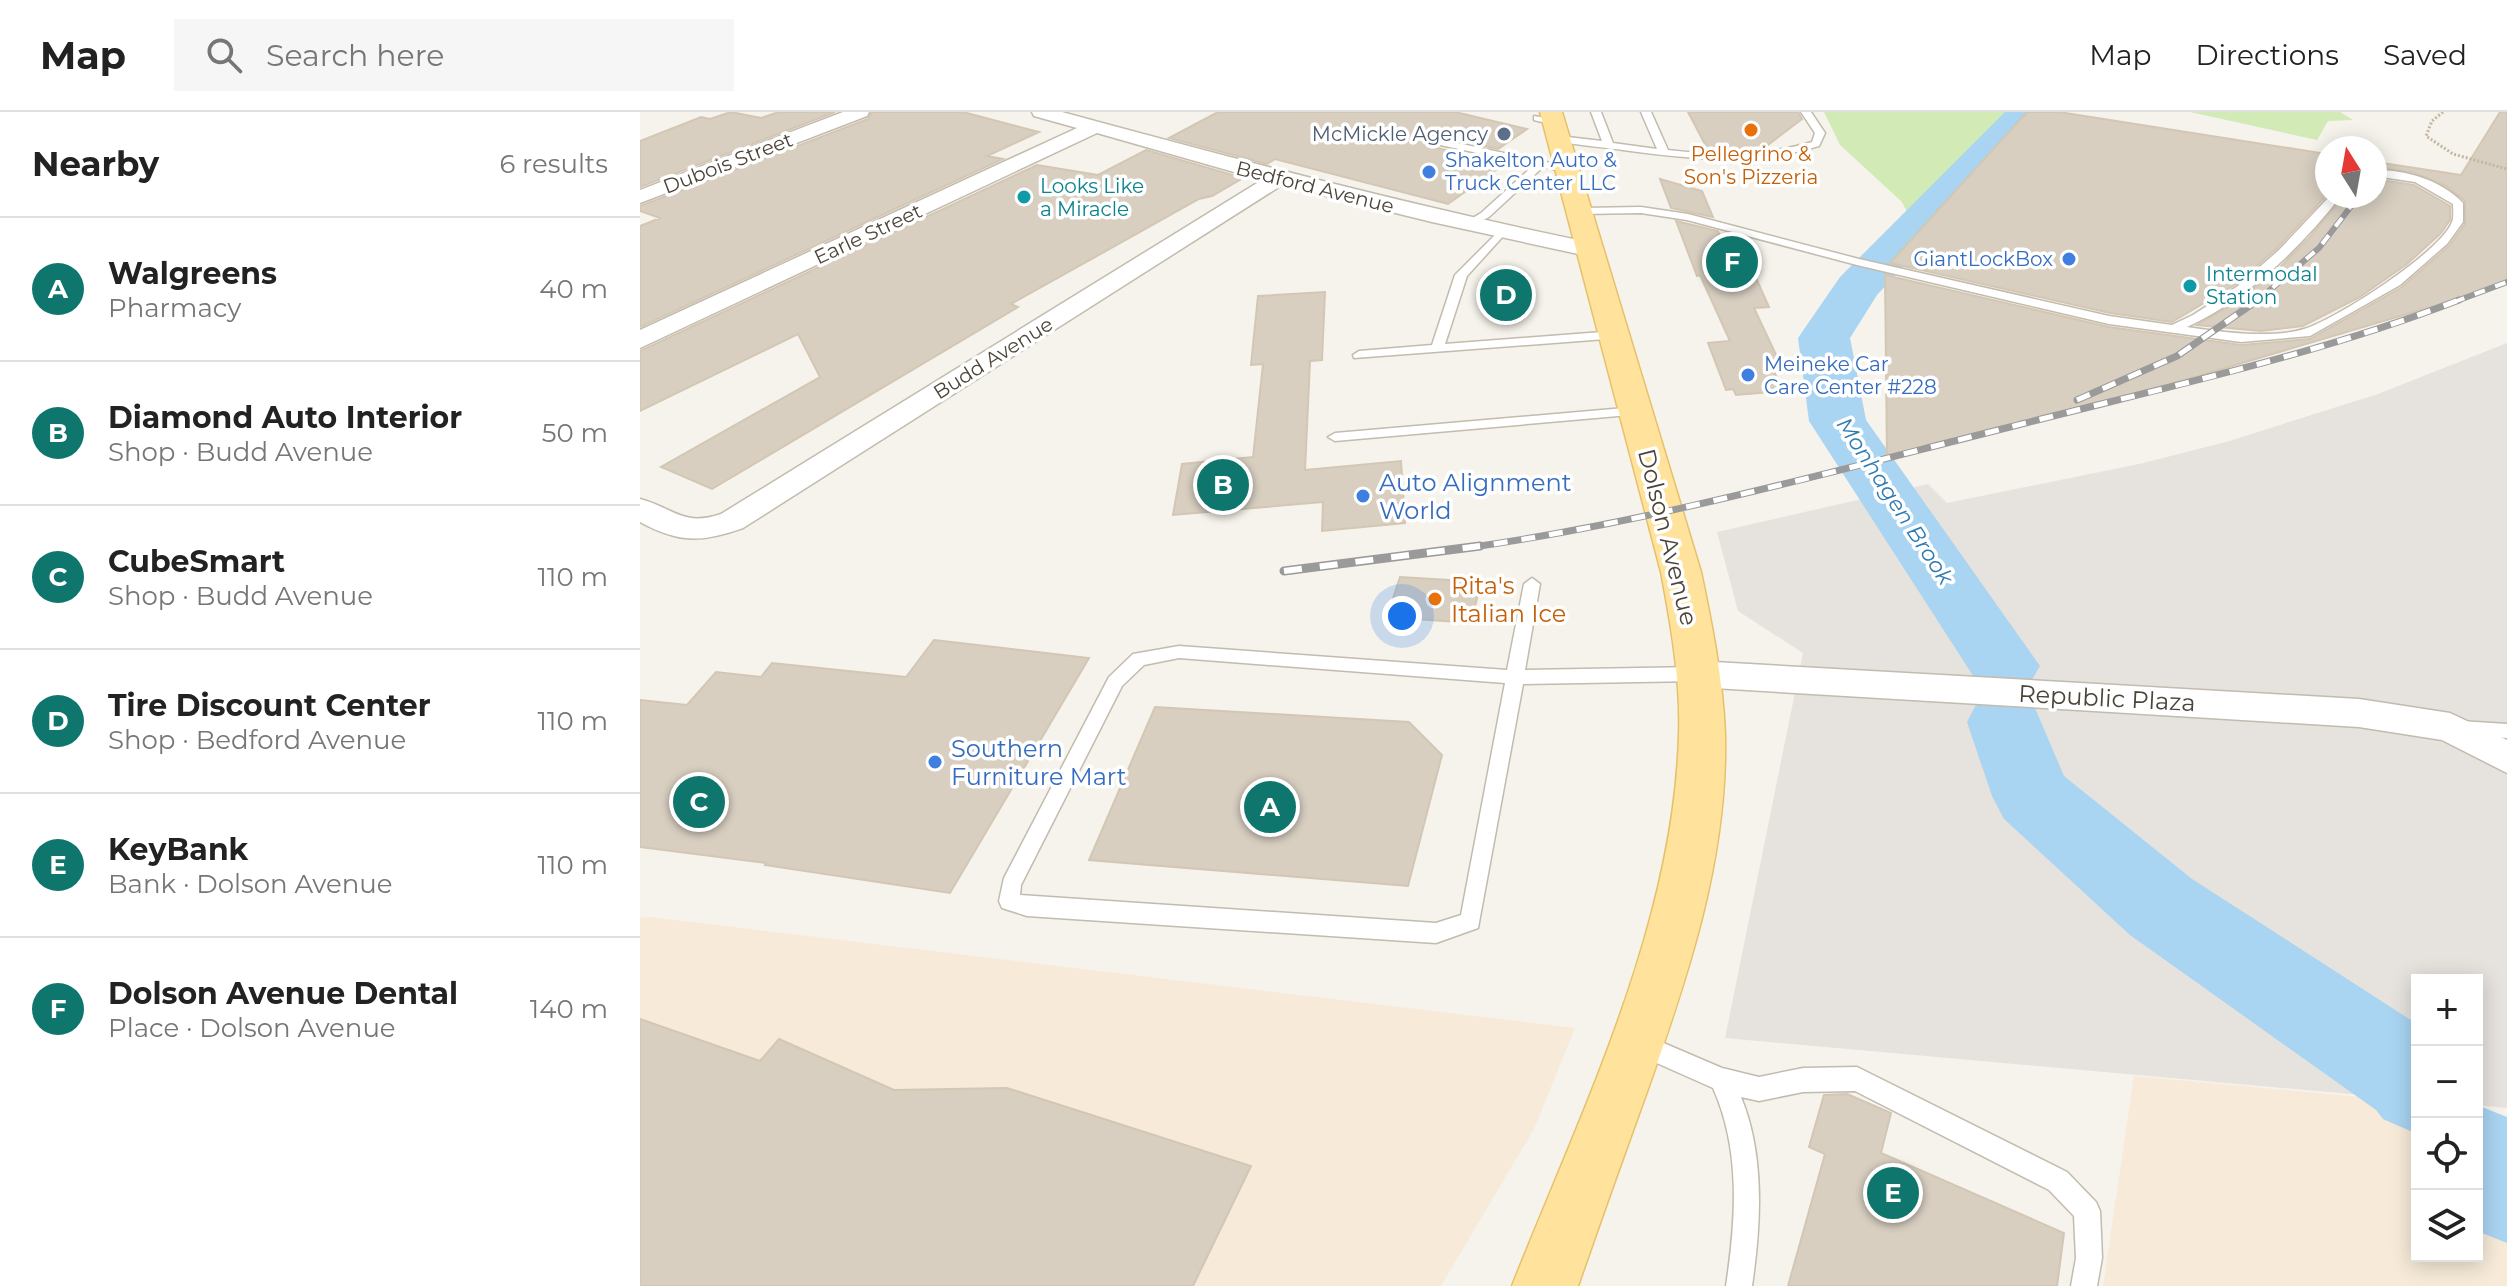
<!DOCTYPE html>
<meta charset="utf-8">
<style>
body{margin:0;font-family:Montserrat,sans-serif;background:#f6f6f6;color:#222}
.controls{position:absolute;right:24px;bottom:24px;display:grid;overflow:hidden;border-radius:0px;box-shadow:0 4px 20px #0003}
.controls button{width:72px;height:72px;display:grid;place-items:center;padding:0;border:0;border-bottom:2px solid #e0e0e0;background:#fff;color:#222;font:40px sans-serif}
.compass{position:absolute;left:1675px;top:24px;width:72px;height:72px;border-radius:50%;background:#fff;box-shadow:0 4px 20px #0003;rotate:349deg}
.you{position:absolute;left:762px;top:504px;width:28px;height:28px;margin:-20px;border:6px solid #fff;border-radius:50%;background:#1a73e8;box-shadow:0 0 0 12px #1a73e833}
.badge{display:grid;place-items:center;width:52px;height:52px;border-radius:50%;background:#0f766e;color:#fff;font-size:26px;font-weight:700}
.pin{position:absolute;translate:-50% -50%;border:4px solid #fff;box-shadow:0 2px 8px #0006}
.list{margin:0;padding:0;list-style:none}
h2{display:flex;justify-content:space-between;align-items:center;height:104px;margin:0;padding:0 32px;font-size:34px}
h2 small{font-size:26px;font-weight:400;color:#767676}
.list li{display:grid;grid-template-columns:52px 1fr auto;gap:24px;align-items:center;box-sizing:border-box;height:144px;padding:0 32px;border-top:2px solid #e0e0e0}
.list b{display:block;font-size:30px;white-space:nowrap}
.list p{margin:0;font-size:26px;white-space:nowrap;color:#767676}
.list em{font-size:26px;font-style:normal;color:#767676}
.icon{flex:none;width:44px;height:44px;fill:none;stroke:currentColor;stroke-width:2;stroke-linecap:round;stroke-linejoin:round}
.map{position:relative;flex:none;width:1867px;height:1174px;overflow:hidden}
header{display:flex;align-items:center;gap:48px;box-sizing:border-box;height:112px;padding:0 40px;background:#fff;border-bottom:2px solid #e0e0e0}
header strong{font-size:38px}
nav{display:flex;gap:44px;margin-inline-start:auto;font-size:28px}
.search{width:560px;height:72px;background:#f6f6f6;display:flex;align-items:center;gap:20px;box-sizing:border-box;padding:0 28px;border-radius:0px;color:#767676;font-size:30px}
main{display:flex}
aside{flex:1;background:#fff}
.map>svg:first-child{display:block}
.commercial{fill:#f7ead8}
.industrial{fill:#e6e2dd}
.green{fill:#d2eab5}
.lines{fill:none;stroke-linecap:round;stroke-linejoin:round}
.river{fill:#a9d4f2;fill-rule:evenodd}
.building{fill:#d8cfc1;stroke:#d3c7b4;stroke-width:2}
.lane-casing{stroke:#c2bbae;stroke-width:3}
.street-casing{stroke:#c2bbae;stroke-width:3}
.primary-casing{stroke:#e6c16a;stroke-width:3}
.path{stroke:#c4b79f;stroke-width:3;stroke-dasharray:2 2;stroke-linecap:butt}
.lane{fill:#fff;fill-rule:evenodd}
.street{fill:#fff;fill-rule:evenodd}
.primary{fill:#ffe39c;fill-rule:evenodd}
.rail-far2-casing{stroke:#9a9a9a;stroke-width:6}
.rail-far1-casing{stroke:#9a9a9a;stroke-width:7}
.rail-casing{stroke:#9a9a9a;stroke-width:9}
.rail-far2{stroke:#fff;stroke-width:4;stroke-dasharray:11;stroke-linecap:butt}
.rail-far1{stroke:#fff;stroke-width:5;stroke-dasharray:14;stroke-linecap:butt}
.rail{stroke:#fff;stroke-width:6;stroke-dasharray:18;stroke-linecap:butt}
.food-dot{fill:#e8710a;stroke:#fff;stroke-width:3}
.service-dot{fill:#5c6f8a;stroke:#fff;stroke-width:3}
.shop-dot{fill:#3f7fe0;stroke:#fff;stroke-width:3}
.culture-dot{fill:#0f9aa8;stroke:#fff;stroke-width:3}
.labels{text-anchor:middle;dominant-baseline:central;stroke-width:7;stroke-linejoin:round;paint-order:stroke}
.far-service-label{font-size:20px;fill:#4e5e75;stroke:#fff;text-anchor:end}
.far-food-label{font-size:20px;fill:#c56008;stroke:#fff}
.far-shop-label{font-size:20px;fill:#366cbe;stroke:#fff;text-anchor:start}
.far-street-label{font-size:20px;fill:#4b4439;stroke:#fff}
.far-culture-label{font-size:20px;fill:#0d838f;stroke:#fff;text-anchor:start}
.far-water-label{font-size:22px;font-style:italic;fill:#2e7ab2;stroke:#fff}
.shop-label{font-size:24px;fill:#366cbe;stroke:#fff;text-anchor:start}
.street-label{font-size:24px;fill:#4b4439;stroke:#fff}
.food-label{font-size:24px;fill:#c56008;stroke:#fff;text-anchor:start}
</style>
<header>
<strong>Map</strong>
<div class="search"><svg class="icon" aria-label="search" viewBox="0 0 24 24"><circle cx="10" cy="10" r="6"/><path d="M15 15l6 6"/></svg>Search here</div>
<nav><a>Map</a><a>Directions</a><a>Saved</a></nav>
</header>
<main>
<aside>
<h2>Nearby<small>6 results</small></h2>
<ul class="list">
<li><span class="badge">A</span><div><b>Walgreens</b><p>Pharmacy</p></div><em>40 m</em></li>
<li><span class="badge">B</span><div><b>Diamond Auto Interior</b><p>Shop · Budd Avenue</p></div><em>50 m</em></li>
<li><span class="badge">C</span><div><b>CubeSmart</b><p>Shop · Budd Avenue</p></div><em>110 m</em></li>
<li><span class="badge">D</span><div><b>Tire Discount Center</b><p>Shop · Bedford Avenue</p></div><em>110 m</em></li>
<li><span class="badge">E</span><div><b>KeyBank</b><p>Bank · Dolson Avenue</p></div><em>110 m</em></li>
<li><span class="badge">F</span><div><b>Dolson Avenue Dental</b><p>Place · Dolson Avenue</p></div><em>140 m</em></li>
</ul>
</aside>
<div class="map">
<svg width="1867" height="1174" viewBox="0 0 1867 1174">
<rect width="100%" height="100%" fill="#f6f3ec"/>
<!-- commercial -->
<path class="commercial" d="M10,805l925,111 -41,101 -93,157h-801v-368z
M1494,964l270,25 13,15v140h60v-69l30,35v64h-404z"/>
<!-- industrial -->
<path class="industrial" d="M1867,231v765l-30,-3v-125h-60v120l-692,-62 78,-385 -65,-42 -21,-79 211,-48 19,19 192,-39 87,-22 152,-48z"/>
<!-- green -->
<path class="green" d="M1184,0h229l-147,138 11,-18 -15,-30 -62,-57z
M1550,0h150l13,8 -25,1 -11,19z"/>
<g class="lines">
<!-- river -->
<path class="river" d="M1365,0h41l-169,183 -27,43 16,82 174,246 -11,19 -25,8 -25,-8 -170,-264 -11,-83 42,-61z
M1365,581l27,8 32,75 128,103 225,145v110l-34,-15 -7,-9 -246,-175 -126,-116 -12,-23 -25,-74 11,-21z
M1837,993l30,12v126l-30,-12z"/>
</g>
<!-- building -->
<path class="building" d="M91,0l30,6 18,-6h56l-195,75v-46l61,-24 9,2z
M232,0h91l76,20 -52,24 16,3 -363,168v-101l20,-8 -20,-7v-5l228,-87z
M578,0h237l72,17 -29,20 -68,-15 -8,3 3,8 79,19 -56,40 -173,-45 -8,5 -98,-26z
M1048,0h110l4,7 -38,29 -56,2z
M1387,0h32l268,42v41l-50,53 -41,36 -64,38 -62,-9 -220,-50z
M1860,0h7v168l-26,12 -343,102 -251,64 -2,-183 224,52 132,18 69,-6 92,-52 47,-41 16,-22v-23l-19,-15 -34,-14 -37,-5v-5l86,13z
M506,38l97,28 -31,18 -13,3 -188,105 7,3 -306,182 -51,-22 159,-90 -22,-43 -158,77v-60l397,-186 61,10z
M1020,67l42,12 11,26 -42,-9z
M1735,67l39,6 36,21v14l-9,13 -34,31 -47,33 -57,29 -42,5 -64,-6 36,-21 41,-31 36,-36 34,-41h31z
M1036,109l42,10 5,12 17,-1 29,65 -15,1 25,53h-10l14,30 -47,4 -3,-6 -7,1 -18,-47 22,-2 -30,-66 -3,1z
M883,166l7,31 -43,3 -5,-31z
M685,180l-3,68 -12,1 -5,109 96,-9 4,62 -83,8 1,-29 -150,13 9,-51 71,-7 10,-93 -12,1 7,-69z
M760,465l81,5 -10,41 -84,-6z
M294,528l155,18 -139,235 -185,-28 1,-2 -126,-16v-147l47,5 29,-33 45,5 11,-14 134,14z
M515,595l254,15 33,33 -34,131 -319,-26z
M0,907l120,42 19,-22 115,51 113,-2 244,78 -58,120h-553z
M1207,982l44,19 -10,40 183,80 -7,53h-269l37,-132 -16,-7 15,-52z"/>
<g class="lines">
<!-- lane casing -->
<g class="lane-casing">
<path id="lane" d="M951,0h10l12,31 44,6 -16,-37h10l17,38c49,6 96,6 144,-8l3,-9 -14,-21h10l14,21 -6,13c-66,20 -129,13 -196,4 -22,-3 -45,-5 -67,-9v-4l3,-1 43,5z
M894,4l25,4c-6,5 -18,2 -25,0z
M789,25l140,30 5,3 -5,3 -26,-6 -54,50 -19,10 -5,-3 1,-2 15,-9 53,-48 -108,-23 -2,-2z
M1735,58c32,0 66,10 88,33v19l-16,22 -47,41 -90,51 -69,6 -132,-18 -252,-59 -170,-45 -46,-7 -60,1 -5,-3 5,-3 60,-1 47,7 171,45 250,57 63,9 21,-10 45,-29 41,-36 51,-54h11c-41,52 -93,103 -154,131 34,5 84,12 117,2 31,-9 137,-77 148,-107 2,-4 1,-13 1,-18l-38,-22 -40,-6z
M862,116l4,1v4l-39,43 -22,68 170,-13 4,1v6l-265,20 -1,-3 6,-4 73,-6 23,-70z
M996,295l7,4 -2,3 -306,27 -7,-4 7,-4z
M892,466l8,6 -15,86 172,-3 9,7 -9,7 -174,3 -45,244 -42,15 -409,-27 -25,-8 -3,-7 5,-23 105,-201 24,-23 46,-8 328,24 17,-86zM539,546l326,25 -44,232 -25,8 -416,-28 1,-10 101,-199 22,-21z
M1820,609l47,3v14l-54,-5 -2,-5 2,-5z
M1000,921l82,35 37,9 44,-9 54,-1 210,105 29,30 4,9 2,47 -5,28h-26l5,-28 -2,-42 -25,-26 -194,-99 -52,1 -44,9 -18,-4c24,58 20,127 11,189h-26c10,-66 15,-136 -13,-198l-81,-36 -4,-8 4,-8z"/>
</g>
<!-- street casing -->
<g class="street-casing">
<path id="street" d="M203,0h26l-2,4 -227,87v-13z
M392,0h30c176,48 351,94 530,131l8,2 3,5 -3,5 -8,2 -160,-35 -150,-37 -539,343c-42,15 -64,15 -103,-6v-23c34,9 43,28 81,15l541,-334 -165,-47 -457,215v-18l437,-202 -43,-12z
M1057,549l662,38 91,14 57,27v33l-65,-33 -83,-13 -662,-40 -12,-4 -6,-9 6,-9z"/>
</g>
<!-- primary casing -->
<g class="primary-casing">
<path id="primary" d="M900,0h22l139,460c11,52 22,108 24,162 3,122 -36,239 -76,352 -24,67 -48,133 -71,200h-66c69,-174 162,-361 167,-551 2,-53 -8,-110 -18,-163z"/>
</g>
<!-- path -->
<path class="path" d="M1803,0l-11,9 -6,15 27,18 54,15"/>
<!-- lane -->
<use href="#lane" class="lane"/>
<!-- street -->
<use href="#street" class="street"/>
<!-- primary -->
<use href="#primary" class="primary"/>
<!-- rail-far2 casing -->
<g class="rail-far2-casing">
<path id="rail-far2" d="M1616,190l63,-54 33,-43
M1814,190l53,-20"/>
</g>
<!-- rail-far1 casing -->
<g class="rail-far1-casing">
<path id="rail-far1" d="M1437,288l100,-44 81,-56
M826,436c185,-26 364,-76 544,-121 151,-39 304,-71 449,-127"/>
</g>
<!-- rail casing -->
<g class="rail-casing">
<path id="rail" d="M644,459l196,-25"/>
</g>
<!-- rail-far2 -->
<use href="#rail-far2" class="rail-far2"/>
<!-- rail-far1 -->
<use href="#rail-far1" class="rail-far1"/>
<!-- rail -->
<use href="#rail" class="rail"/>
</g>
<!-- markers -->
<g class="food-dot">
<circle cx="1111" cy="18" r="8"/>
<circle cx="795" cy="487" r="8"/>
</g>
<circle class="service-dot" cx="864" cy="22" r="8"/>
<g class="shop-dot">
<circle cx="789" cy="60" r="8"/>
<circle cx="1429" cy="147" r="8"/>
<circle cx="1108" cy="263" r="8"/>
<circle cx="723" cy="384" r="8"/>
<circle cx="295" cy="650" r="8"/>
</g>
<g class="culture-dot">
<circle cx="384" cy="85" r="8"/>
<circle cx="1550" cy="174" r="8"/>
</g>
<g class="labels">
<!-- far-service labels -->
<g class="far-service-label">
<text x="848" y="22">McMickle Agency</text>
</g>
<!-- far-food labels -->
<g class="far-food-label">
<text x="1111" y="42">Pellegrino &amp;<tspan x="1111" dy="23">Son's Pizzeria</tspan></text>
</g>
<!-- far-shop labels -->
<g class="far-shop-label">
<text x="805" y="48">Shakelton Auto &amp;<tspan x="805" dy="23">Truck Center LLC</tspan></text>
<text x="1413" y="147" text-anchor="end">GiantLockBox</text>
<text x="1124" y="252">Meineke Car<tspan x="1124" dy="23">Care Center #228</tspan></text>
</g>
<!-- far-street labels -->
<g class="far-street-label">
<text transform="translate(88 51) rotate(-21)">Dubois Street</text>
<text transform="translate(675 75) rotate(14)">Bedford Avenue</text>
<text transform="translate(228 122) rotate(-25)">Earle Street</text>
<text transform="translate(353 246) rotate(-32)">Budd Avenue</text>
</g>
<!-- far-culture labels -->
<g class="far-culture-label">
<text x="400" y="74">Looks Like<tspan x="400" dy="23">a Miracle</tspan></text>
<text x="1566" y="162">Intermodal<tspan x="1566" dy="23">Station</tspan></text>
</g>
<!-- far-water labels -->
<g class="far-water-label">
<text transform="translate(1255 389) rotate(57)">Monhagen Brook</text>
</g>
<!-- shop labels -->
<g class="shop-label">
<text x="739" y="370">Auto Alignment<tspan x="739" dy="28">World</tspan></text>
<text x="311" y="636">Southern<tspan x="311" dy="28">Furniture Mart</tspan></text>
</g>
<!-- street labels -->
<g class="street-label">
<text transform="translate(1028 425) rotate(76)">Dolson Avenue</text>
<text transform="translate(1467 586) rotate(3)">Republic Plaza</text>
</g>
<!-- food labels -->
<g class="food-label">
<text x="811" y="473">Rita's<tspan x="811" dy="28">Italian Ice</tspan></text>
</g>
</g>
</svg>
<div class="controls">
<button>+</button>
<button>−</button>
<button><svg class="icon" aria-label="locate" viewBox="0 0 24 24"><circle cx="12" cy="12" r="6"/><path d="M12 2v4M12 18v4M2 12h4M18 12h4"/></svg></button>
<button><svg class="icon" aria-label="layers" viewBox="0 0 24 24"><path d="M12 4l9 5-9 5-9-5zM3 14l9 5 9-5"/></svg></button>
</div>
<svg class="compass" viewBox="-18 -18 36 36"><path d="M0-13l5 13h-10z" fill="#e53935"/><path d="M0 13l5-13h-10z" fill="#767676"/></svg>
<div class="you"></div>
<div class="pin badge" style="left:630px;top:695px">A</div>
<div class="pin badge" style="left:583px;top:373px">B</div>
<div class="pin badge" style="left:59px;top:690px">C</div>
<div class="pin badge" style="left:866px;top:183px">D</div>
<div class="pin badge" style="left:1253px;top:1081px">E</div>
<div class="pin badge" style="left:1092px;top:150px">F</div>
</div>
</main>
